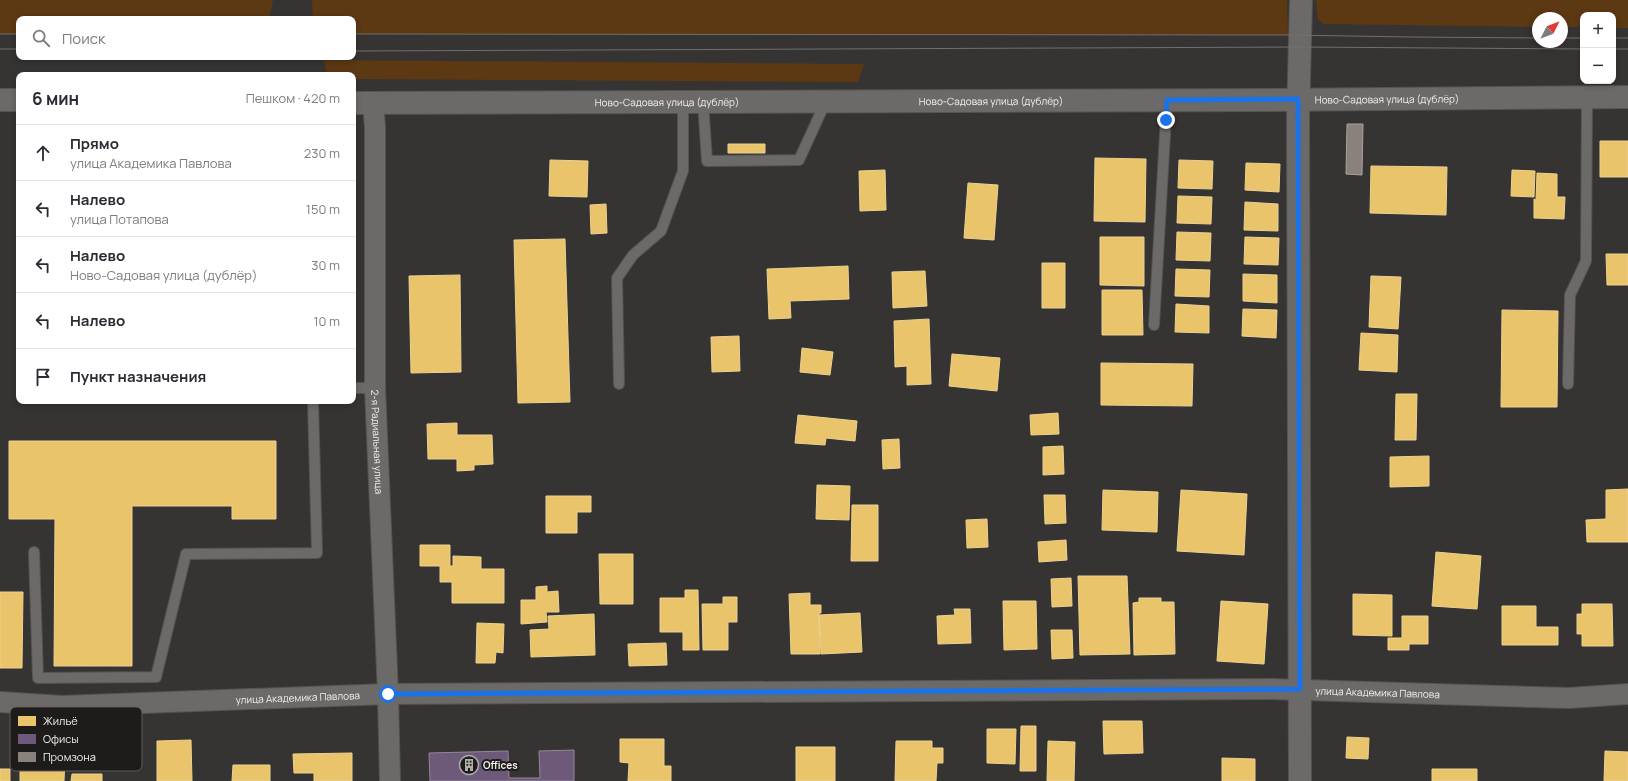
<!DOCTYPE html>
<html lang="ru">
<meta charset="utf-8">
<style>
body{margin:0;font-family:Manrope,sans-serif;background:#f2f2f3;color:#2b2b33}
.controls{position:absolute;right:12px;top:12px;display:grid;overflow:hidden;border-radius:8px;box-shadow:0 2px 6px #0003}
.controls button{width:36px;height:36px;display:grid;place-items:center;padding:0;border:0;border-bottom:1px solid #e1e1e2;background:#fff;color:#2b2b33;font:20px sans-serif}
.compass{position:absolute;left:1532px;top:12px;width:36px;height:36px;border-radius:50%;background:#fff;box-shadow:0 2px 6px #0003;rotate:48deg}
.stop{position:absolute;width:12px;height:12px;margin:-9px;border:3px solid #1a73e8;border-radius:50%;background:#fff}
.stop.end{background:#1a73e8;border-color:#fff;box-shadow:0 1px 4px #0008}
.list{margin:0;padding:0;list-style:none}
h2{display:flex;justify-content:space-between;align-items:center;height:52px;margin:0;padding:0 16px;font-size:17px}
h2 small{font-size:13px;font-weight:400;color:#7c7c81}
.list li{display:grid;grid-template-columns:26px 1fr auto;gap:12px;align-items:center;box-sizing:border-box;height:56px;padding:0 16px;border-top:1px solid #e1e1e2}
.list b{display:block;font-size:15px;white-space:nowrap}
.list p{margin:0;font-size:13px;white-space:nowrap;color:#7c7c81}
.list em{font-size:13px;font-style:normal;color:#7c7c81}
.icon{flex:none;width:22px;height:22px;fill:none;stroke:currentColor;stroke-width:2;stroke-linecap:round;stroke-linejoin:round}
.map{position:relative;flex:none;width:1628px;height:781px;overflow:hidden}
.search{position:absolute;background:#fff;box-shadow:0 2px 6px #0003;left:16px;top:16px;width:340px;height:44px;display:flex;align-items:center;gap:10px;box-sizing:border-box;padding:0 14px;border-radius:8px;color:#7c7c81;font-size:15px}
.panel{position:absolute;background:#fff;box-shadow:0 2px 6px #0003;left:16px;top:72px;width:340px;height:332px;border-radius:8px}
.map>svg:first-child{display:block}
.green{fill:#5c3813}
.homes{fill:#e9c46a;stroke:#ecd191}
.offices{fill:#6d597a;stroke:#95869c}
.industry{fill:#8a817c;stroke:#a9a29e}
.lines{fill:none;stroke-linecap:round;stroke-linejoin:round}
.lane-casing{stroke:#545351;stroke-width:12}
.street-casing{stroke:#545351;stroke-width:22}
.secondary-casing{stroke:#545351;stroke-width:24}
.lane{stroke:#6c6a68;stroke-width:10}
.street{stroke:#6c6a68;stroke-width:20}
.secondary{stroke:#6c6a68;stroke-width:22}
.tram{stroke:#71706e;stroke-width:1}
.route{stroke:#1a73e8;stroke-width:5}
.labels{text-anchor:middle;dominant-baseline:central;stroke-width:4;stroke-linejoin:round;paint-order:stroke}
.street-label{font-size:10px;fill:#f2efed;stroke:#1e1c1a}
.poi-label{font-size:10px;font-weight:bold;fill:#f2efed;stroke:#1e1c1a;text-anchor:start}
.key{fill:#1e1c1a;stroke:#5e5b59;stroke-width:1}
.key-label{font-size:11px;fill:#f2efed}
</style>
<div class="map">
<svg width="1628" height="781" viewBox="0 0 1628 781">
<rect width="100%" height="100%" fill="#363432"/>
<!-- green -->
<path class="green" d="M0,0h273l-4,19h-250v15h-19z
M312,0h975l1,35 -935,-1v-15h-40z
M1316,0h312v28h-15v-13h-30v12h-21v-9h-24v9l-214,-3 -6,-4z
M324,60l540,4 -6,18 -505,-3v-4h-26z"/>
<!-- homes -->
<path class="homes" d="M1600,141h28v36h-28z
M728,144h37v9h-37z
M1095,158l51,1 -1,63 -51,-1z
M550,160l38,1 -1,36 -38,-1z
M1179,160l34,1 -1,28 -34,-1z
M1246,163l34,1 -1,28 -34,-2z
M1371,166l76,1 -1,48 -76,-2z
M885,170l1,40 -26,1 -1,-40z
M1512,170l23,1 -1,26 -23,-1z
M1537,173l20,1v23h8l-1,22 -30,-1v-19l2,1z
M968,183l30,2 -4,55 -30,-2z
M1178,196l34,1 -1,27 -34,-1z
M1245,202l33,2v27l-34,-1z
M606,204l1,29 -16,1 -1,-29z
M1177,232l34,1 -1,28 -34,-1z
M1100,237h44v49l-44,-1z
M1245,237l34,1 -1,27 -34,-1z
M565,239l5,163 -52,1 -4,-163z
M1606,254h22v31h-21z
M1042,263h23v45h-23z
M848,266l1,33 -59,2 1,17 -22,1 -2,-50z
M1176,269l34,1 -1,27 -34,-1z
M925,271l2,35 -34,2 -1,-36z
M1243,274l34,1v28l-34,-2z
M460,275l1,97 -50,1 -2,-97z
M1371,276l30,1 -3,52 -29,-2z
M1102,290h40l1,45h-41z
M1176,304l33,2v27l-34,-1z
M1243,309l34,1 -1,28 -34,-2z
M1502,310l56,1 -1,96h-56z
M929,319l2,65 -24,1v-19l-12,1 -1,-46z
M1361,333l37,2 -1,37 -38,-2z
M739,336l1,35 -28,1 -1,-35z
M802,348l31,4 -3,23 -30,-3z
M952,354l48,4 -3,33 -48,-5z
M1101,363l92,1 -1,42 -91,-1z
M1396,394h21l-1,46h-21z
M1058,413l1,21 -28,1 -1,-20z
M798,415l59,6 -2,20 -29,-3 -1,7 -30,-2z
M457,423v12h35l1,29 -19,1v5l-17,1v-12h-29l-1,-35z
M899,439l1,29 -17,1 -1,-29z
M9,441h267v78h-44v-13h-100v160h-78l1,-147h-46z
M1063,446l1,28 -21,1v-28z
M1429,456v30l-39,1v-30z
M817,485l33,1 -1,34 -33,-1z
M1628,489v53h-41l-1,-22 20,-1v-29z
M1103,490l55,2 -1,40 -55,-2z
M1181,490l66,4 -3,61 -67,-4z
M1044,495h21l1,28 -21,1z
M546,496h45v16h-14v21h-31z
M852,505h26v56h-27z
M987,519l1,28 -21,1 -1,-28z
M1066,540l1,20 -28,2 -1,-20z
M420,545h30v21h3v-10l28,1v12h23v34h-52v-21h-12v-16h-20z
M1436,552l45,4 -4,53 -45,-3z
M599,554h34v50h-33z
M1078,576h49l3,78 -50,1z
M1071,578l1,28 -20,1 -1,-28z
M547,586v6l11,-1 1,21h-13l1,10 -26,2v-24h15v-13z
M685,590h13l1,60h-16v-18h-23v-34h25z
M0,592h23l-1,76h-22z
M810,593v12h11v8h-2l1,41h-29l-2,-60z
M1353,594l39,1v41l-39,-1z
M723,597h14v25h-9v28h-25l-1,-46h21z
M1139,598h22v4h13l1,52 -41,1 -1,-52 6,-1z
M1003,601h33l1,48 -33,1z
M1221,601l47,3 -4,60 -47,-3z
M1582,604h30l1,42h-31v-12h-5v-20h5z
M1502,606h34v21h22v18h-56z
M954,609h16l1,34 -33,1 -1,-28 18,-1z
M860,613l2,39 -41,2 -2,-39z
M594,614l1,41 -64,2 -1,-27 19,-1 -1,-13z
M1402,616h26v28h-19v6h-21v-12h14z
M477,623l27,1 -1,29 -7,-1 -1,11h-19z
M1051,630h21l1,28 -21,1z
M666,643l1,22 -38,1 -1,-22z
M1103,721h39l1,32 -39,1z
M1021,726h15v45h-16z
M987,729h29l-1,35 -28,-1z
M1347,737l22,1 -1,21 -22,-1z
M620,739h44v27h7v15h-43l1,-18 -9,-1z
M191,740l1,41h-35v-40z
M896,741h36v7h11v15h-6l-1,18h-41z
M1048,741l27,1 -1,39h-27z
M796,747h39v34h-39z
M1605,751l23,1v29h-24z
M352,753v28h-38v-8h-20l-1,-19z
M20,754l45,2 -1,25h-44z
M1222,758l33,1v22h-33z
M233,765h37v16h-38z
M0,769h10v12h-10z
M1432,769h45v12h-45z
M72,774h30v7h-31z"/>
<!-- offices -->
<path class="offices" d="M574,750v31h-144l-1,-28 79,-2 1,27h31l-1,-27z"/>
<!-- industry -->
<path class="industry" d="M1347,124h16l-1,51 -16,-1z"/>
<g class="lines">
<!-- lane casing -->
<g class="lane-casing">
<path id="lane" d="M703,102l4,59 92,-1 27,-59
M1154,325l13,-225
M619,384l-2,-106 16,-23 28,-24 22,-60v-69
M1568,384l2,-89 16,-34 1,-164
M353,388h22
M34,552l4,126 118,-1 30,-123 131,-1 -4,-152"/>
</g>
<!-- street casing -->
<g class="street-casing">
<g id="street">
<path id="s1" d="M373,103l2,24v261l13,306 2,87"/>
<path id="s2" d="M0,702l62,4 326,-12 881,-5 300,9 59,-4"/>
</g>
</g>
<!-- secondary casing -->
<g class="secondary-casing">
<g id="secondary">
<path d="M0,100h19"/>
<path id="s3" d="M353,103l917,-3 358,-3"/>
<path d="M1300,781l-2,-663 3,-118"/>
</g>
</g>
<!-- lane -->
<use href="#lane" class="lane"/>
<!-- street -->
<use href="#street" class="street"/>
<!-- secondary -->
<use href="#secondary" class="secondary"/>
<!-- tram -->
<path class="tram" d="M0,34h19
M353,34l935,1 123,2 127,1
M1562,38h21
M1613,38h15
M0,49h19
M1613,49h15
M353,51l947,-4 283,2"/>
</g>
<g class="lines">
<!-- route -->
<path class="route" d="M388,694l912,-5 -2,-590 -131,1 -1,20"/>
</g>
<!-- icons -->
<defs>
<g id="building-ring" transform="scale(1)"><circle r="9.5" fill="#1e1c1a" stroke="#b0aeac" stroke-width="1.5"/><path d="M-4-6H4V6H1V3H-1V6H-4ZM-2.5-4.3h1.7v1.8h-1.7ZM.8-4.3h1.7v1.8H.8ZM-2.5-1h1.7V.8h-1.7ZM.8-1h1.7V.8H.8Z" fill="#b0aeac"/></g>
</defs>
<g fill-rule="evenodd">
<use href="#building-ring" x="469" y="765"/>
</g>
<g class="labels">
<!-- street labels -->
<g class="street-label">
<text stroke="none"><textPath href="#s3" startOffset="1034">Ново-Садовая улица (дублёр)</textPath></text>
<text stroke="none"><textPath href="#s3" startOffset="638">Ново-Садовая улица (дублёр)</textPath></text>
<text stroke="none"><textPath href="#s3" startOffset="314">Ново-Садовая улица (дублёр)</textPath></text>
<text stroke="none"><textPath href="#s1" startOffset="339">2-я Радиальная улица</textPath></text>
<text stroke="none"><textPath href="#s2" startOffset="1378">улица Академика Павлова</textPath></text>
<text stroke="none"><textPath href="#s2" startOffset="298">улица Академика Павлова</textPath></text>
</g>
<!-- poi labels -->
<g class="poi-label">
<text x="483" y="765">Offices</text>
</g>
</g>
<!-- legend -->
<rect x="10" y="707" width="132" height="64" rx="6" class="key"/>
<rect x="18" y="716" width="18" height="10" fill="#e9c46a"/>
<rect x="18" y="734" width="18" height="10" fill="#6d597a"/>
<rect x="18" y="752" width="18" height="10" fill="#8a817c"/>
<g class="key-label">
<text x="43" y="725">Жильё</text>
<text x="43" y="743">Офисы</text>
<text x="43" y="761">Промзона</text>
</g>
</svg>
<div class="controls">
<button>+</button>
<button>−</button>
</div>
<svg class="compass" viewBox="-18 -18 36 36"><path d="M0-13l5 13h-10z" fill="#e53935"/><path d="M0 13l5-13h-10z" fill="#7c7c81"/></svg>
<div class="stop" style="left:388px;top:694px"></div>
<div class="stop end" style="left:1166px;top:120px"></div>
<div class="search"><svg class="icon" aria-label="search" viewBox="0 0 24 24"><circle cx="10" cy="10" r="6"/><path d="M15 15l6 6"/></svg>Поиск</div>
<section class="panel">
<h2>6 мин<small>Пешком · 420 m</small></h2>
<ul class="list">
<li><svg class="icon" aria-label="ahead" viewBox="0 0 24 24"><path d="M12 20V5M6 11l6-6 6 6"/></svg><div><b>Прямо</b><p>улица Академика Павлова</p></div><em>230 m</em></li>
<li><svg class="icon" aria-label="left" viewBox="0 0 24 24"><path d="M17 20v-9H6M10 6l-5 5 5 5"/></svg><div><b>Налево</b><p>улица Потапова</p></div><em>150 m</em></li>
<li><svg class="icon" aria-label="left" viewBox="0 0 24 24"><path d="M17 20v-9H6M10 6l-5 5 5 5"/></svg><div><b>Налево</b><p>Ново-Садовая улица (дублёр)</p></div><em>30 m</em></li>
<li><svg class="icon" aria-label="left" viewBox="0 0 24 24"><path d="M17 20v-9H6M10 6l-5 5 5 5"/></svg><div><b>Налево</b></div><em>10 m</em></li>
<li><svg class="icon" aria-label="arrive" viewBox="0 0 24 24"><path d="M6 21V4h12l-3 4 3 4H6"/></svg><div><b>Пункт назначения</b></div></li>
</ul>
</section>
</div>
